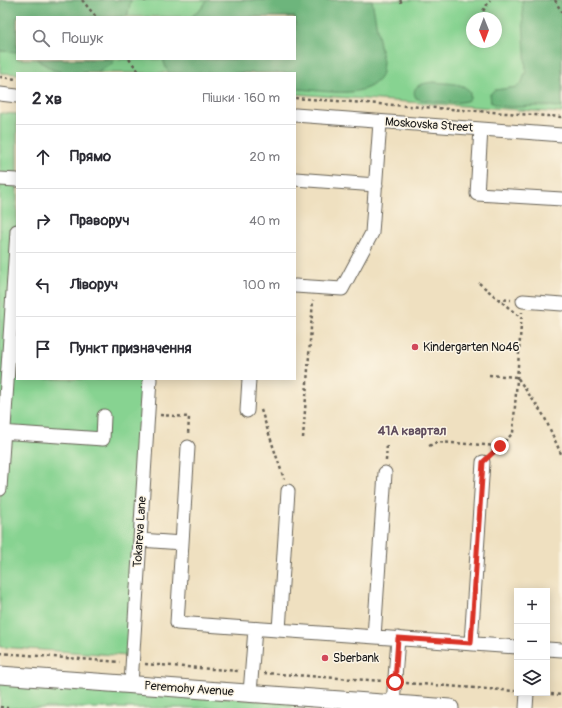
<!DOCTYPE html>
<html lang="uk">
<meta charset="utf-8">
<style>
body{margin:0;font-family:Pangolin,sans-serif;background:#f2f2f3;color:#2b2b33}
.controls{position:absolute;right:12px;bottom:12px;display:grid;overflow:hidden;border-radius:0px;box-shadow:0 2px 10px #0003}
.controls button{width:36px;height:36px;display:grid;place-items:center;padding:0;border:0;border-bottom:1px solid #e1e1e2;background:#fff;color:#2b2b33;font:20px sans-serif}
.compass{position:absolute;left:466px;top:12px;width:36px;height:36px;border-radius:50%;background:#fff;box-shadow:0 2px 10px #0003;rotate:179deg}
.stop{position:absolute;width:12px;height:12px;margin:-9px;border:3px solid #d93025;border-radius:50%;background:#fff}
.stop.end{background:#d93025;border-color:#fff;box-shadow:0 1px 4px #0008}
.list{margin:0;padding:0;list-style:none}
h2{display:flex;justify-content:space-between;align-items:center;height:52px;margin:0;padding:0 16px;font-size:17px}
h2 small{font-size:13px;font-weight:400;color:#7c7c81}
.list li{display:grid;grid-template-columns:26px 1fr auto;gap:12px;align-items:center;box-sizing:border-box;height:64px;padding:0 16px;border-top:1px solid #e1e1e2}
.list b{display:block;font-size:15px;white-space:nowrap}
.list em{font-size:13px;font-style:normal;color:#7c7c81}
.icon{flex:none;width:22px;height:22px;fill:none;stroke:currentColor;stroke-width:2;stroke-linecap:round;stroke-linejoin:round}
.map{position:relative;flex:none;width:562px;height:708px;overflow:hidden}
.search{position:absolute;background:#fff;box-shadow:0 2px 10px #0003;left:16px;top:16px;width:280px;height:44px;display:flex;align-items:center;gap:10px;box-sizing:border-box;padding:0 14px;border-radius:0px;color:#7c7c81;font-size:15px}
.panel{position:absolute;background:#fff;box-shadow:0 2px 10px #0003;left:16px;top:72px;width:280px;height:308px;border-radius:0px}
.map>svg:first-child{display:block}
.green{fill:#87d391;stroke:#527856;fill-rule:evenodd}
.forest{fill:#6db57b;stroke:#44684c}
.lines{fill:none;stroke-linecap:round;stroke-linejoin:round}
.minor-casing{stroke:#666155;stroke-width:15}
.major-casing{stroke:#666155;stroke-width:19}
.path{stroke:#666155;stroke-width:2.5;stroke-dasharray:3 3;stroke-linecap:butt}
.minor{stroke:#fff;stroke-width:13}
.major{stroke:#fff;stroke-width:17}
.route{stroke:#d93025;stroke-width:5}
.poi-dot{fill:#d1495b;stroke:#fcf5e5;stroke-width:1.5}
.labels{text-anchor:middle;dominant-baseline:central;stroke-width:3;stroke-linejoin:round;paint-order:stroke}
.street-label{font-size:12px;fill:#1c1c1c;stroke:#fcf5e5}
.poi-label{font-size:12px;fill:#1c1c1c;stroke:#fcf5e5;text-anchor:start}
.neighbourhood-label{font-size:13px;font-weight:bold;fill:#5f4c5d;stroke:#fcf5e5}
</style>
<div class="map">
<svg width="562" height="708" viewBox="0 0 562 708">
<rect width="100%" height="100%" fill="#fcf5e5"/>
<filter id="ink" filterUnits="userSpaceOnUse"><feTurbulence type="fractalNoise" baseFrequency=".025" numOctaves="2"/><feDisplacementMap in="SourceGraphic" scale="8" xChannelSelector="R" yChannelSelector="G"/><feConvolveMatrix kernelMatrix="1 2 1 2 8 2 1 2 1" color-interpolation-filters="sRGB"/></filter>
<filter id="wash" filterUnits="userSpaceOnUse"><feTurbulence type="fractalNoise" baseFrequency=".012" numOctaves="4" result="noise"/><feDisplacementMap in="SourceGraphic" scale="16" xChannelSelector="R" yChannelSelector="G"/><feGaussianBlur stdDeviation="0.9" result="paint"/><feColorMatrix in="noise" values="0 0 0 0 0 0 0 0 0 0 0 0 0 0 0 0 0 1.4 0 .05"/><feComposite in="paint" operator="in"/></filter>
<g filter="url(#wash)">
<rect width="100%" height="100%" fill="#efe0c0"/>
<!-- green -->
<path class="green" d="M0,0h562v113l-267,-19v-21h-278v1l-17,-1zM17,17h278v42h-278zM472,18h24v24h-24z
M0,113l17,1v265h129l-17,277 -129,-9z
M0,681l363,27h-363z"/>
<!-- forest -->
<path class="forest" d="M0,0h131l-4,17h-110v35l-17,-1z
M207,0h165l11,62c-1,5 0,13 -4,17 -17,22 -61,10 -84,10v-16h-126l-3,-5 -3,-9h132v-42h-104l11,-9z
M522,0h40v108c-5,-1 -10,-2 -16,-2 -13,-1 -45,5 -55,-4l-1,-8 5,-4 22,-3 5,-5 4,-11z
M36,59h78l-3,6 -13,7 -33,1 -12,-3z
M434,82c12,2 39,-1 36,17 -9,7 -37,2 -49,1l-5,-2c-7,-13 9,-15 18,-16z"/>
</g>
<g filter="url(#ink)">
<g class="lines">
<!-- minor casing -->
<g class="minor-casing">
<path id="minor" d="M0,94l17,2
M295,115l267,20
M481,129l-4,65 85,5
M0,179l17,1
M295,179l81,6
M295,286l47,3 30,-56 8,-111
M523,301l39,3
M247,411l2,-32
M0,432l103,7 1,-23
M188,447l-11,176 340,24
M0,489l17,-258
M140,540l42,3
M279,630l9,-139
M374,637l11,-164
M471,643l12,-181
M547,649l15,1
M131,684l19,-305
M250,693l5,-64
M393,704l5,-66
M526,708l1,-15"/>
</g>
<!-- major casing -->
<g class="major-casing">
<path id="major" d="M0,675l450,33"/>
</g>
<!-- path -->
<path class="path" d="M82,0l14,17
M400,0l3,5
M555,0l7,13
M145,2v-2
M483,11l7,-11
M129,59l11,14
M0,77l17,2
M295,98l267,19
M479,283l42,35
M498,299l13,1
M489,375l28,2 27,39 18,40
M261,410l23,69
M160,415l29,2 -1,18
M303,438l10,-138
M429,446l8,-4 63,4
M492,454l21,-21 9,-121
M386,461l1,-17
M0,653l120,9
M145,664l94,7
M264,673l119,8
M406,683l109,8
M539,693l23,2
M0,707l8,1"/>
<!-- minor -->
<use href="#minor" class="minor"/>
<!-- major -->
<use href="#major" class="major"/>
</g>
</g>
<g class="lines" filter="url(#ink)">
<!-- route -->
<path class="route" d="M395,682l3,-44 73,5 12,-181 17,-16"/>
</g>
<!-- markers -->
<g class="poi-dot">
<circle cx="415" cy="347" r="4"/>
<circle cx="325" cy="658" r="4"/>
</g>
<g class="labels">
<!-- street labels -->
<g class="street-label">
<text transform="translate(429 125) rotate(4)">Moskovska Street</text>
<text transform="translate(140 532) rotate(-86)">Tokareva Lane</text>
<text transform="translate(189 689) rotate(4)">Peremohy Avenue</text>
</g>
<!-- poi labels -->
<g class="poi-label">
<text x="423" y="347">Kindergarten №46</text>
<text x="333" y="658">Sberbank</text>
</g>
<!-- neighbourhood labels -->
<g class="neighbourhood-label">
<text x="412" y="431">41А квартал</text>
</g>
</g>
</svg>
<div class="controls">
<button>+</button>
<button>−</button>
<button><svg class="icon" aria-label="layers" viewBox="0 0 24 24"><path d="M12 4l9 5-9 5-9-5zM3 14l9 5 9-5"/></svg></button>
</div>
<svg class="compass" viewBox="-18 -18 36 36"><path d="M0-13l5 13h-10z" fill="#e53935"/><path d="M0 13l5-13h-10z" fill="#7c7c81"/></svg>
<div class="stop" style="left:395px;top:682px"></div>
<div class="stop end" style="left:500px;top:446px"></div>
<div class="search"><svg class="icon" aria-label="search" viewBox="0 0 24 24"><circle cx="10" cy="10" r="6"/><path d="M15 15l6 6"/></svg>Пошук</div>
<section class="panel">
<h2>2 хв<small>Пішки · 160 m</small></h2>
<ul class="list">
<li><svg class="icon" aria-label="ahead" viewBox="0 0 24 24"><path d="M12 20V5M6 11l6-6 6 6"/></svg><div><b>Прямо</b></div><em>20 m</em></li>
<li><svg class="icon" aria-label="right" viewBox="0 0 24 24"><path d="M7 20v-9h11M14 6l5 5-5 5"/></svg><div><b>Праворуч</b></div><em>40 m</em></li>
<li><svg class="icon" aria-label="left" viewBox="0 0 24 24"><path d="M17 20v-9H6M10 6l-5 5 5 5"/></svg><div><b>Ліворуч</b></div><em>100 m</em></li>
<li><svg class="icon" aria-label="arrive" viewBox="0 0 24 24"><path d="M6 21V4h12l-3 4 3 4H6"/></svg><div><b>Пункт призначення</b></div></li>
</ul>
</section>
</div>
